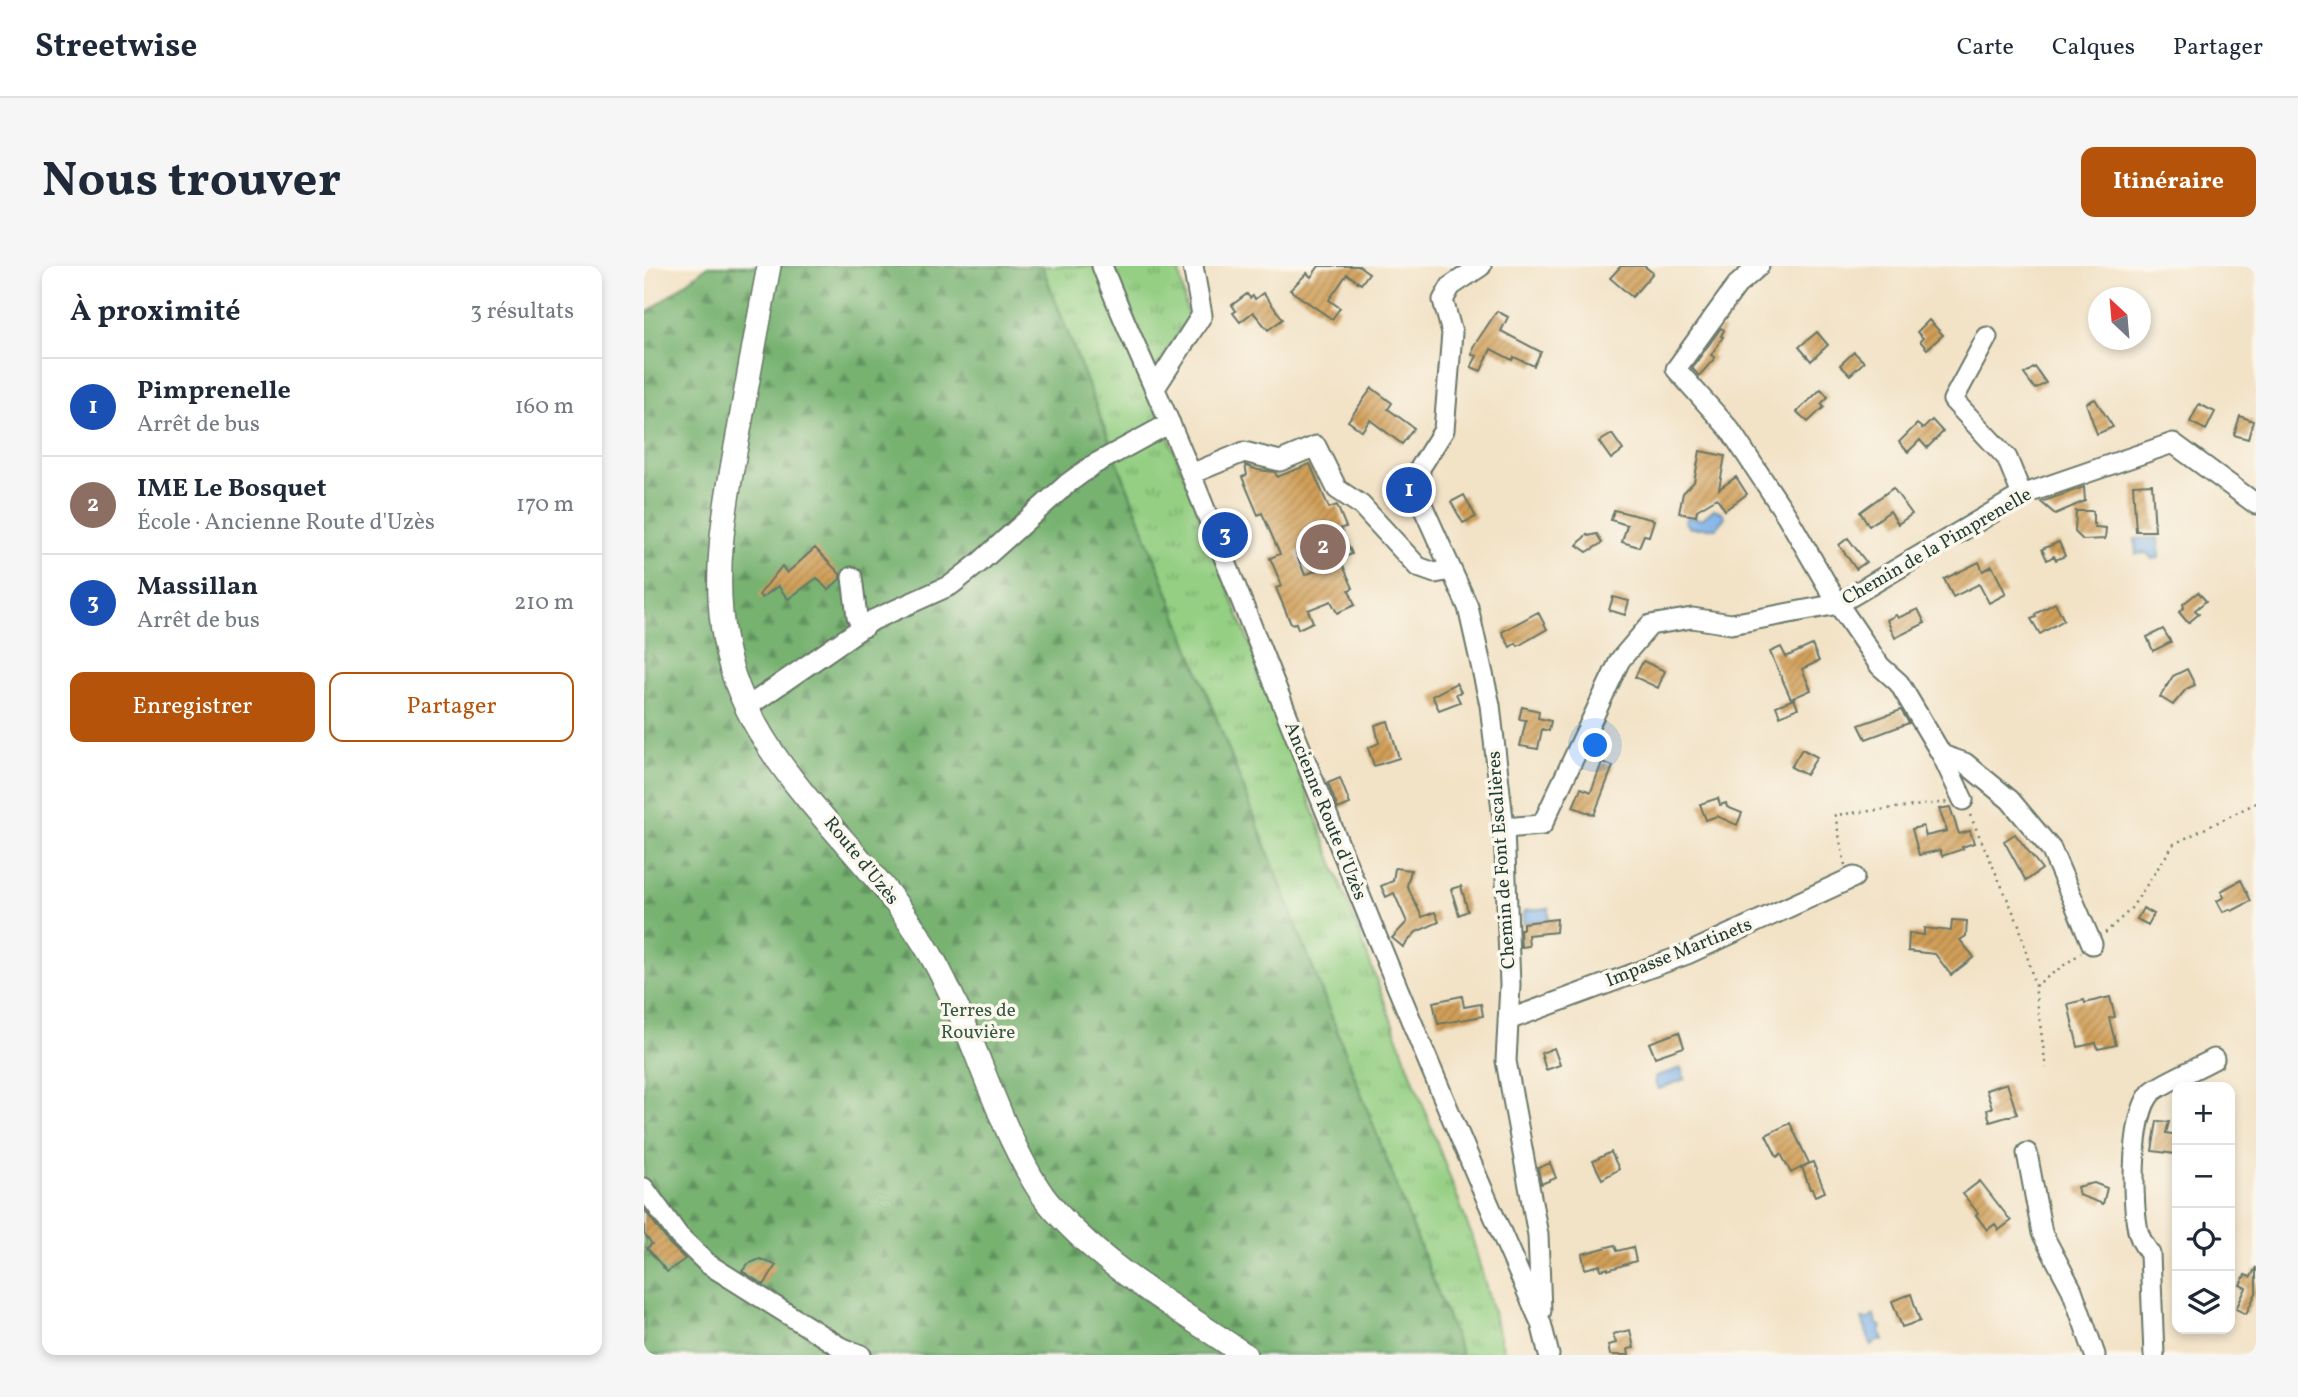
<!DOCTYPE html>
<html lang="fr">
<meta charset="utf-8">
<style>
body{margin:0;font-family:Vollkorn,serif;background:#f6f6f7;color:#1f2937}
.controls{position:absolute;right:21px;bottom:21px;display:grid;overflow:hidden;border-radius:14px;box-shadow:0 4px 10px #0003}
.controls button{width:63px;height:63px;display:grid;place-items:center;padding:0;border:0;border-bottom:2px solid #e0e1e3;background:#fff;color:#1f2937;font:35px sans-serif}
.compass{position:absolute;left:1444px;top:21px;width:63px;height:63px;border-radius:50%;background:#fff;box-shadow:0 4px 10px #0003;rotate:334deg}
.you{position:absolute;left:952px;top:480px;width:24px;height:24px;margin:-18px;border:5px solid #fff;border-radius:50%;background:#1a73e8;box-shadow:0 0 0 10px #1a73e833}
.badge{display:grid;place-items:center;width:46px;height:46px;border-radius:50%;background:#b45309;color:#fff;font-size:23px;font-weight:700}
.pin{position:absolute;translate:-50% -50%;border:4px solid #fff;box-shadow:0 2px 7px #0006}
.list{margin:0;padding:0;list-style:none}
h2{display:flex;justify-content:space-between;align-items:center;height:91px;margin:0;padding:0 28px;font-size:30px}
h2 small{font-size:23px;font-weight:400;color:#747a83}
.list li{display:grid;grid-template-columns:46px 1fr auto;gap:21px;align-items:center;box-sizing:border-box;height:98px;padding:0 28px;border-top:2px solid #e0e1e3}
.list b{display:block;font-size:26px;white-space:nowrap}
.list p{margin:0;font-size:23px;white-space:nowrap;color:#747a83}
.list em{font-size:23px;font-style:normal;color:#747a83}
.actions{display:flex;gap:14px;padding:21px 28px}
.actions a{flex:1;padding:16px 0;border:2px solid #b45309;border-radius:14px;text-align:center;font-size:24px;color:#b45309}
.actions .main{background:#b45309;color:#fff}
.icon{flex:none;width:38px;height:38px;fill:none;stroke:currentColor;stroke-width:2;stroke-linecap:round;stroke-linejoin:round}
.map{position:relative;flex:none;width:1612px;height:1089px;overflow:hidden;border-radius:14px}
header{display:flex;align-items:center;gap:42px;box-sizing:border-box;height:98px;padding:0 35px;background:#fff;border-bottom:2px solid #e0e1e3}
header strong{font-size:33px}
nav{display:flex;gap:38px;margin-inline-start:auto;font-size:24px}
.intro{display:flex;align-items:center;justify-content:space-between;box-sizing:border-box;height:168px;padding:0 42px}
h1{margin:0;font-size:49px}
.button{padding:18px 32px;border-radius:14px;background:#b45309;color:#fff;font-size:24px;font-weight:700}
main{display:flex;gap:42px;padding:0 42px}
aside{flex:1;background:#fff;border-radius:14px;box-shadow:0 4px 10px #0003}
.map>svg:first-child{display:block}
.grass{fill:url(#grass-tufts);stroke:#5a865c;stroke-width:2}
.forest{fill:url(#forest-firs);stroke:#4b7852;stroke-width:2}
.water{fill:#7aafe8;stroke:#4c768e;stroke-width:2}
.building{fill:url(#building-hatch);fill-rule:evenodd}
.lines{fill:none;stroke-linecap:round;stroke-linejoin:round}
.minor-casing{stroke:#697767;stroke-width:23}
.major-casing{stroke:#697767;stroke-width:26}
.path{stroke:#697767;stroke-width:2.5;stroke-dasharray:2 5;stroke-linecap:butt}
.minor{stroke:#fff;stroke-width:19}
.major{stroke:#fff;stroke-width:23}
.labels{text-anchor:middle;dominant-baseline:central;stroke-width:7;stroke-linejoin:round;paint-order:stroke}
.street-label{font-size:19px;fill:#1f3d34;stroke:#fbf7ec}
.park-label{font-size:19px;fill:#365a44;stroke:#fbf7ec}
</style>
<header>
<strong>Streetwise</strong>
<nav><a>Carte</a><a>Calques</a><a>Partager</a></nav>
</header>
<div class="intro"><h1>Nous trouver</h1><a class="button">Itinéraire</a></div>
<main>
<aside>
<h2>À proximité<small>3 résultats</small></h2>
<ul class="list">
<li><span class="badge" style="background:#1a4fb4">1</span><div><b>Pimprenelle</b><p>Arrêt de bus</p></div><em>160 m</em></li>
<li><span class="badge" style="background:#8d6e63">2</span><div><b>IME Le Bosquet</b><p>École · Ancienne Route d'Uzès</p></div><em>170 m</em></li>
<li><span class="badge" style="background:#1a4fb4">3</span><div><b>Massillan</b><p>Arrêt de bus</p></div><em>210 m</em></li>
</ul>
<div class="actions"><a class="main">Enregistrer</a><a>Partager</a></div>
</aside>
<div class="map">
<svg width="1612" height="1089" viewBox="0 0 1612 1089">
<defs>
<pattern id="grass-tufts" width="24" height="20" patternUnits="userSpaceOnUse" patternTransform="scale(1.75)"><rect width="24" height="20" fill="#94cf83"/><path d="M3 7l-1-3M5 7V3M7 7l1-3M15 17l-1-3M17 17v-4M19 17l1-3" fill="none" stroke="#78a96c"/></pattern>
<pattern id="forest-firs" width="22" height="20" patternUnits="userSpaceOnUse" patternTransform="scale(1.75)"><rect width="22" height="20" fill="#77b271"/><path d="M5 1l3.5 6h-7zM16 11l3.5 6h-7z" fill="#61925e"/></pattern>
<pattern id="building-hatch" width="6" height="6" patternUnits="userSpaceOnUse" patternTransform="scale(1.75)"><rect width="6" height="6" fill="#d19f59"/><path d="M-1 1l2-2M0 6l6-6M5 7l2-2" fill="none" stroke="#a9834a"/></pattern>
</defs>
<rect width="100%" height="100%" fill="#fbf7ec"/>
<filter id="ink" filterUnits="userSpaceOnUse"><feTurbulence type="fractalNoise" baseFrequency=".0143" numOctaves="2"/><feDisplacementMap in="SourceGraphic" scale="14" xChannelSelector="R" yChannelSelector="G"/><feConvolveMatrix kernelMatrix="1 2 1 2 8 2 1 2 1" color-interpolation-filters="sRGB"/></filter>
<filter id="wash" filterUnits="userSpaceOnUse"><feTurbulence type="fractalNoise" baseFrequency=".00686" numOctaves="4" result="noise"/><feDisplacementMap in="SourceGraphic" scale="28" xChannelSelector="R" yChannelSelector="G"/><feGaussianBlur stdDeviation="1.57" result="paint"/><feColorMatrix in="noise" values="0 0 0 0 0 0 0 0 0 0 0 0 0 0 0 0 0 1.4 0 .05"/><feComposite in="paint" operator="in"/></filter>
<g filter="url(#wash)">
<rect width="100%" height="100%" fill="#f2e2c6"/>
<!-- grass -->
<path class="grass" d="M398,0h60l184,471 185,497 34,121h-43z
M469,0h65l10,52 -33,52z"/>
<!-- forest -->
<path class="forest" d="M64,0h334l420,1089h-818v-1040z"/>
<!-- water -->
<path class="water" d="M1070,243l8,3 3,5 -9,11h-26l-5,-6 1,-5 16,2z
M1514,272l1,20 -7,1 -5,-6 -11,1 -1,-15z
M905,642v12l-26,3 1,-12z
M1037,802l4,11 -26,10 -3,-4 -1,-8z
M1230,1049l3,9 5,3 -2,4 3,10h-7l-5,4 -9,-26h7z"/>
<g id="blocks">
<!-- building -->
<path class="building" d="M675,0h40l10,7 -8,11 -14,-10 -18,26 11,8 -8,11 -42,-29 17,-17 4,4z
M977,0h23l9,7 -21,24 -22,-19z
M619,27l20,26 -15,11 -15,-18 -13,10 -7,-9 3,-2 -4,-6 15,-11 3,4 3,-2 2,3z
M853,45l11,6 -7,14 40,21 -7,14 -20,-9 -2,3 -21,-11 -10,22 -10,-4 6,-11 -5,-1 1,-8z
M1285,54l14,15 -16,14 -7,-8 3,-3 -6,-6z
M1077,62l3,2 -3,6 2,1 -12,18 4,3 -16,18 -7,-8z
M1173,66l11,13 -17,16 -12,-14z
M1210,86l10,10 -14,13 -10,-10z
M1391,101l11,16 -11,6 -11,-15z
M728,122l20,15 -4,6 26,19 -12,16 -32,-24 -8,11 -14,-10z
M1177,123l7,8 -7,7 3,3 -16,15 -11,-10z
M1451,133l18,28 -16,7 -11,-31z
M1555,138l16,8 -9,18 -16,-8z
M1596,150l13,5 -5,18 -14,-4z
M1288,154l11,12 -16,16 -7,-8 -12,12 -9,-10 18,-18 6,5z
M968,168l11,16 -12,9 -12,-17z
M1056,185l25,5 -6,33 17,-12 11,17 -22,16 -8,-12 -20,12 -1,6 -17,-3 4,-20 11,-11z
M666,198l19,44 8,-3 9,22 -5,1 11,26 -12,5 13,29 -4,2 6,15 -18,8 -6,-12 -23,9 5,12 -15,7 -2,-6 -5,1 -15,-36 6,-2 -12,-28 10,-4 -18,-41 -4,2 -16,-38 5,-2 -2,-10 13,5 17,2 2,5zM672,279l9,22 -20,8 -9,-22z
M1508,218l3,47h-19l-3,-46z
M1440,221l1,14 -30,13 -14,-12z
M1249,222l19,26 -14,10 -8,-13 -21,15 -9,-14z
M820,229l12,22 -13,6 -12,-21z
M970,244l40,10 -5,16 -5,-1 -5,12 -17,-5 5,-17 -16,-5z
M1432,245h17v13h2v3l11,1 -1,11 -22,1 -8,-8z
M943,268l1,2 9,-2 5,9 -15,9 -10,-7z
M1204,272l18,24 -10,7 -17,-24z
M1415,276l6,14 -9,4 -2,-4 -7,4 -5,-11z
M171,282l25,26v5l-12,11 -11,-12 -29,21 -10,-13 -16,12 -3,-3 23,-29 5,7z
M1335,296l4,9 9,-5 14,28 -17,9 -10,-19 -26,13 -9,-18z
M1554,326l8,9 -11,9 4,4 -11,9 -9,-11 5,-5 -1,-3z
M969,331l16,4 -4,14 -16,-5z
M1411,337l9,17 -24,14 -9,-15 5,-2 -1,-3z
M1274,343l7,14 -30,15 -8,-18 9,-5 2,3z
M894,346l9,17 -29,17 -2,-3 -6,4 -8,-15z
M1519,363l8,13 -18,9 -6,-14z
M1168,379l7,16 -17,8 9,21 -20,9 -21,-47 11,-5 5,10z
M999,395l22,10 -7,17 -23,-11z
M1543,403l8,16 -9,4 -13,16 -13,-8 13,-21z
M812,417l5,9 -5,2 4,8 -21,8 -7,-14z
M1150,433l4,9 -18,8 -4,-10z
M878,441l17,4 -1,7 13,3 -2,10 -7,-2 -4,20 -18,-3 6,-26 -7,-1z
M1257,444l8,13 -43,16 -7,-14z
M744,455l11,37 -25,8 -6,-18 11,-5 -4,-18z
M1158,483l15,8 -11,18 -15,-8z
M958,496l11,4 -19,49 -21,-8 8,-19 10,4z
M696,512l10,26 -12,5 -10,-26z
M1074,532l2,7 6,-2 1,4 15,6 -5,12 -20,-9 -11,4 -6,-16z
M1306,541l9,27 11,-3 4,12 -12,4 1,2 -21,7 -2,-6 -21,5 -7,-26 11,-3 3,10 21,-5 -8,-22z
M1371,568l27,35 -16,12 -22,-40z
M751,602l16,2 -4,16 15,31 13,-5 4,10 -23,10 -13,15 -11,-9 15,-16 -13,-29 -8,4 -5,-11 12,-5z
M1597,614l10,21 -19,10 -2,-2 -7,3 -6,-11 7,-4 -3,-6z
M817,620l7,25 -9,4 -8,-26z
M1499,642l11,6 -6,11 -11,-6z
M913,653l-1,13 -28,3 1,11 -8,1 -1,-18h3v-6z
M1308,654l15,1 -1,15 -6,4 14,17 -23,18 -16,-21 -27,-3 1,-18 15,2v-7l27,3z
M818,730l2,11 17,-3 2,12 -45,8 -5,-22z
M1466,731l5,20 -6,1 7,27 -18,4 -2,-6 -18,4 -10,-43 16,-4 1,3z
M1035,766l5,15 -29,10 -6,-14z
M910,782l6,17 -14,5 -5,-17z
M1363,817l10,31 -27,8 -3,-12 5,-2 -6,-18z
M1513,855l12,1 -3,11 11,2 -1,19 -24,-3z
M1146,857l19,40 -18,10 -10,-19 -4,3 -11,-22z
M967,886l8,17 -17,10 -9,-18z
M1169,896l12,30 -10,4 -3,-7h-2l-8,-22z
M906,897l6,15 -15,6 -3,-16z
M1336,915l31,40 -12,9 -4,-6 -8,6 -11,-15 2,-2 -15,-19z
M1450,917l13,5 -4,16 -24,-9 -2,-8z
M0,943l25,34 16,16 -18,13 -20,-24 5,-4 -8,-10z
M971,979l2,6 16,-4 3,14 -28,9v-2l-7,2 -1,-5 -15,4 -3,-15z
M116,993l16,6 -12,20 -22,-14 6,-7z
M1612,1001v26l-10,21 -10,-5 10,-21 -6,-3 5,-10 6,2z
M1267,1028l9,27 -18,6 -10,-26z
M986,1064l4,18 -6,1 1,6h-19l-2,-10 8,-2 -3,-9z"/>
</g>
</g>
<g filter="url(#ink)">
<use href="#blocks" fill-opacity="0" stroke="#697767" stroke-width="2"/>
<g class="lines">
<!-- minor casing -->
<g class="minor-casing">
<path id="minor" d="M458,0c27,70 61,137 88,206 114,285 226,571 351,851l8,32
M837,0l-30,20 -8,14 9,33 -8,97 -24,38 -1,30 49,109 22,98 14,123 6,157 -4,76 32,174 3,76
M1115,0l-22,19 -61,84 54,61 57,86 51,88 42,62 19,17 43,72 21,45
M1343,71l-34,63 54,58 15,37
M511,122l47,-73 -9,-49
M547,208l53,-22 36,9 36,-15 21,43 24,16 57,62 17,6 16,-3
M208,311l5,40 7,10
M103,441l126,-87 78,-35 28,-22 88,-79 26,-19 77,-42
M1298,489l23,8 45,37 41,49 41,95
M860,562l38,-3 78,-165 30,-35 42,-7 39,6 107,-20 184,-109 151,-52 83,61
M864,754l179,-66 167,-77
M1383,887l15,80 30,57 23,65
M0,922l35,48 29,28 132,83 21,8
M1510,1089l-4,-101c-7,-10 -12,-18 -13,-29 -5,-28 -6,-112 15,-133 10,-9 48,-25 62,-33"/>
</g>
<!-- major casing -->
<g class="major-casing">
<path id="major" d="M125,0c-10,53 -20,106 -29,159 -13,71 -29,144 -15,217 23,128 146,206 207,315 33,58 52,123 80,183 10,21 21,43 35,61 53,65 130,107 198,154"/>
</g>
<!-- path -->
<path class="path" d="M1326,549l49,110 16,61 11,82
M1201,599l-10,-50 113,-13
M1461,667l25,-23 44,-66 82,-41
M1391,720l46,-33"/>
<!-- minor -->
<use href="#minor" class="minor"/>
<!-- major -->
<use href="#major" class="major"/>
</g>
</g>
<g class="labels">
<!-- street labels -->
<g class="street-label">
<text transform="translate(1293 281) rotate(-30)">Chemin de la Pimprenelle</text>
<text transform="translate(681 545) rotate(68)">Ancienne Route d'Uzès</text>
<text transform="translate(858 594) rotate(-94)">Chemin de Font Escalières</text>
<text transform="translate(217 595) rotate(51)">Route d'Uzès</text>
<text transform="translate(1035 687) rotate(-22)">Impasse Martinets</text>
</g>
<!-- park labels -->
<g class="park-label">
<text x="334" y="745">Terres de<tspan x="334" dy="22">Rouvière</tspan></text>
</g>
</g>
</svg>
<div class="controls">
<button>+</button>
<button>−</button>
<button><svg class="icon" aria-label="locate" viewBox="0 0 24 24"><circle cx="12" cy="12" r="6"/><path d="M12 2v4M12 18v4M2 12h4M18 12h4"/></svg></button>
<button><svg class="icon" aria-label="layers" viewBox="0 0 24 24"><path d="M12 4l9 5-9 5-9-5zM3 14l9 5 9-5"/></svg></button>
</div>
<svg class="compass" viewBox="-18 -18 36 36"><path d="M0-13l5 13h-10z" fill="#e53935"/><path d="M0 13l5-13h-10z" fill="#747a83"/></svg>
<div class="you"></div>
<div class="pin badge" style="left:765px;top:224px;background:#1a4fb4">1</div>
<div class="pin badge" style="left:679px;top:281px;background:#8d6e63">2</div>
<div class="pin badge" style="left:581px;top:269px;background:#1a4fb4">3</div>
</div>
</main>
